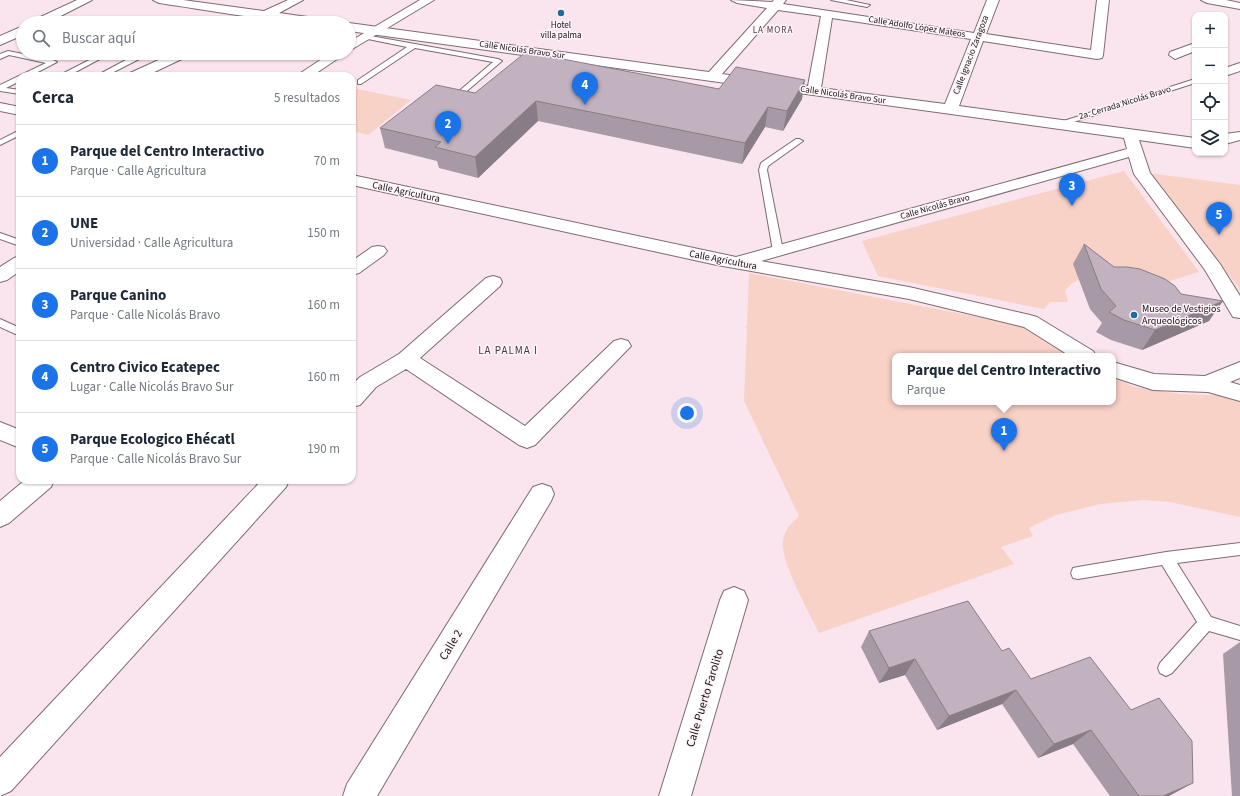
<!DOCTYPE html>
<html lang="es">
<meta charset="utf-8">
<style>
body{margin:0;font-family:"Source Sans 3",sans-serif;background:#f6f6f7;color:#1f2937}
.controls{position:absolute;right:12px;top:12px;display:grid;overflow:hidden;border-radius:8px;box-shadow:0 1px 3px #0004}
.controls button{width:36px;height:36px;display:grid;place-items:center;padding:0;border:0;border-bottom:1px solid #e0e1e3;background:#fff;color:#1f2937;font:20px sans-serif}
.you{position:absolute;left:687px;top:413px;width:14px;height:14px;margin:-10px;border:3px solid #fff;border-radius:50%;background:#1a73e8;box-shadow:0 0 0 6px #1a73e833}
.badge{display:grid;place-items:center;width:26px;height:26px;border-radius:50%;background:#1a73e8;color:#fff;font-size:13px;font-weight:700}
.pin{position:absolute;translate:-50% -33px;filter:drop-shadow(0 1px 2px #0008)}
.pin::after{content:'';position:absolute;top:21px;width:14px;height:12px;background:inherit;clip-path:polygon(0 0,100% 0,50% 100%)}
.popup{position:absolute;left:892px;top:353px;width:224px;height:52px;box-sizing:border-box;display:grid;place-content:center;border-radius:8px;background:#fff;filter:drop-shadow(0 1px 3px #0005);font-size:13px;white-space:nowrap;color:#747a83}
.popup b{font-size:15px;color:#1f2937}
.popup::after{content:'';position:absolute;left:50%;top:100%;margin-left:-8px;border:8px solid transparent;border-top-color:#fff}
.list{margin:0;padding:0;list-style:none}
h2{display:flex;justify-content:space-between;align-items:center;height:52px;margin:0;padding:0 16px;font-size:17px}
h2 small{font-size:13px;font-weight:400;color:#747a83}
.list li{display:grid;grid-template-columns:26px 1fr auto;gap:12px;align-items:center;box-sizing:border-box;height:72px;padding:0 16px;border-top:1px solid #e0e1e3}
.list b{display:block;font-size:15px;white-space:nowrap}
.list p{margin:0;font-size:13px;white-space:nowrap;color:#747a83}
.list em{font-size:13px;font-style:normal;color:#747a83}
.icon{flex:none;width:22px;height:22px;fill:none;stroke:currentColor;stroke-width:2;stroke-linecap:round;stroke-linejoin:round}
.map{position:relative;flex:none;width:1240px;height:796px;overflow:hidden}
.search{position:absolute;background:#fff;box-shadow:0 1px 3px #0004;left:16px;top:16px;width:340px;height:44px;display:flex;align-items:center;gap:10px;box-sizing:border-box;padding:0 14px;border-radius:22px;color:#747a83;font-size:15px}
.panel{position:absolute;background:#fff;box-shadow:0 1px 3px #0004;left:16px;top:72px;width:340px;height:412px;border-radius:12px}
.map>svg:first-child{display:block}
.green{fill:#f8d1c7}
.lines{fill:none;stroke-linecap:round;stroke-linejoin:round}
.service-casing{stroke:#7e6b73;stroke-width:2}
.minor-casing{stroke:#7e6b73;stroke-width:2}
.secondary-casing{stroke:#7e6b73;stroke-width:2}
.service{fill:#fff;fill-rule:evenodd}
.minor{fill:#fff;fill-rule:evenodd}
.secondary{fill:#fff;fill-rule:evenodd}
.wall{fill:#a799a5}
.shaded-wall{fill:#887d86}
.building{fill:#c2b2c0;stroke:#887d86}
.poi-dot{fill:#206a9d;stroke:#fef5f9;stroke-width:1.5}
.labels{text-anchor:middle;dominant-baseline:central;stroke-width:3;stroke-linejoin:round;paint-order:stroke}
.far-poi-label{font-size:9px;fill:#181114;stroke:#fef5f9}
.far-street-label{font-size:9px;fill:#181114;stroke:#fef5f9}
.far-neighbourhood-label{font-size:9px;letter-spacing:1px;fill:#49383f;stroke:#fef5f9}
.street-label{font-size:10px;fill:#181114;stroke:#fef5f9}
.poi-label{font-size:10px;fill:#181114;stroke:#fef5f9;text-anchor:start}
.neighbourhood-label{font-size:11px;letter-spacing:1px;fill:#49383f;stroke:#fef5f9}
.near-street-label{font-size:12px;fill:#181114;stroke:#fef5f9}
</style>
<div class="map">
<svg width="1240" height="796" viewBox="0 0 1240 796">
<rect width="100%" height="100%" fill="#fae4ed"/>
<!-- green -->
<path class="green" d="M352,88l59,12 -43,35 -16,-4z
M1124,171l75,101 -36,11 -75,-7c-10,3 -16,6 -23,15l3,11h-18l-6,7 -166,-33 -16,-35z
M1148,173l92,12v106l-3,-6z
M749,273l276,53 46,30h-176v46h218v-24l22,9 45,7 54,2 6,5v116l-70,-15 -27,-2 -43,4 -44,11 -27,13 4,8 -32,11 13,17 -195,69c-10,-21 -38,-70 -36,-91 1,-12 8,-18 16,-26l-55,-115 3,-72 -2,-3h2z"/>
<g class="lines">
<!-- service casing -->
<g class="service-casing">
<path id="service" d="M831,0h15l24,5 -3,2z
M365,35l133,24 4,2 -48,41h-3v-4l42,-36 -78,-14 -54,36h-3v-4l49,-33 -44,-9 -1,-1z
M8,51l45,9 4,2 -27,14h-10v5l-14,7 14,2v4l-20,-3v-6l46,-22 -37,-8 -9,4v-5z
M103,53h8l-43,23h-10z
M137,53h17l22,5 -3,2 -28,-4 -39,20h-10l41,-22z
M1195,79v4l-137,44 -7,-2z
M20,130v5l-20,10v-5z
M796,139h3l4,2 -35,25 -1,4 16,81 -5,3 -5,-3 -14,-81 2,-7z
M0,233l20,7v6l-20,-7z
M0,319l20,9v8l-20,-9z
M1240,543v12l-63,8 34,54 29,9v14l-31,-9 -37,42 -6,3 -6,-3 -2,-5 2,-5 37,-41 -35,-57 -84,14 -5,-1 -2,-5 2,-5 5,-1 88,-15z"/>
</g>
<!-- minor casing -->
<g class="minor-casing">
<path id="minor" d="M77,0h15l-45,23h-15l2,-3z
M153,0h30l81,11 24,-11h15l-24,13 43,6 6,4c-57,0 -112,-12 -169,-20z
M731,0l41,2 2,-2h12l-3,4 191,29 13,-33h12l-13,34 105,16 6,-50h12l-6,55 -1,3 -5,1 -114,-18 -24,65 236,32v10l-56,-8 11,33 70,91 20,32v22l-7,-1 -28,-47 -71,-96 -5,-17 -368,104 148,26 121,28 7,2 56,34 3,5h-26l-46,-29 -115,-28 -192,-34 -365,-80v-10l384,82 391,-108 -3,-11 -775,-107v-8l360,49 58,-64 -30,-5zM778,10l43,6 -13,70 -86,-12zM832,18l139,21 -26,65 -124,-16z
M1201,0h25l14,3v6l-33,-6z
M23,26v9l-23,10v-9z
M1195,43v8l-20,8 -6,-4 1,-3z
M174,53h16l-2,3 -42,20h-18l2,-3z
M1240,63v8l-15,5v-8z
M0,103l20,4v8l-20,-4z
M1240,132v8l-15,4v-10z
M378,246l6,1 3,4 -3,4 -25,18 -7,2v-14l20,-14z
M493,276l7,2 2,4 -2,4 -80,72 105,68 89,-85 7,-2 7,2 3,5 -96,99 -8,3 -8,-3 -113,-76 -30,18 -16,18 -8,2v-22l8,-8 39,-23 87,-76z
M1113,362l41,12 51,2 35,-14v16l-10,4 10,3v16l-32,-9 -55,-2 -40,-13z
M0,422l20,8v18l-20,-8z
M25,480h29l-3,7 -42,36 -9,4v-26z
M262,480h27l-3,7 -275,304 -11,5v-39z
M542,484l9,3 3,7 -3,7 -174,295h-34l4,-12 186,-297z
M734,587l10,4 4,9 -57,196h-32l61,-196 4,-9z"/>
</g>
<!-- secondary casing -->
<g class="secondary-casing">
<path id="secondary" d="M420,0h14l-85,51v-9z
M331,53h15l-34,23h-16z
M20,256v15l-13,9 -7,2v-15l14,-9z"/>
</g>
<!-- service -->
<use href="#service" class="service"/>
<!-- minor -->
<use href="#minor" class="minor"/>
<!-- secondary -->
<use href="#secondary" class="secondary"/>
</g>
<!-- wall -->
<path class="wall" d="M719,89l83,10 -19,32 -18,-4 -23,37 -204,-43 -60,57 -39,-10 -2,-7 -52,-13 -5,-20 95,-35z
M1084,244l30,23 67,27 28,27 -67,29 -31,-10 -15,-8 6,-9 -12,-14 -17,-45z
M869,631l133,20 29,28 138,117h-59l-37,-52 -35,14 -36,-54 -65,26 -32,-55 -26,8 -18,-36z
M1240,642v154h-8l-9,-142z"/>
<!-- shaded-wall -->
<path class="shaded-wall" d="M805,80l-3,19 -19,32 4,-20z
M536,101l2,20 -60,57 -3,-21z
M768,107l-3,20 -23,37 3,-21z
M1223,301l-14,20 -67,29 13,-20z
M915,659l-10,16 -26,8 10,-15z
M1016,690l-14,14 -65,26 12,-14z
M1091,730l-18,14 -35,14 16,-14z
M1193,783l-22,12 -2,1h-6z"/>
<!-- building -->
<path class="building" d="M526,52l193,37 17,-22 69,13 -18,31 -19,-4 -23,36 -209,-42 -61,56 -40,-10 6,-5 -61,-14 56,-43 39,8z
M1084,244l30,23h13l13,2 25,10 10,7 6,8 42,7 -68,29 -31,-10 -15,-8 7,-6 -15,-17z
M968,601l34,50 7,-3 22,31 59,-22 41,53 28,-12 33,43 1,42 -30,13h-24l-48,-66 -37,14 -38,-54 -67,26 -34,-57 -26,9 -20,-37z"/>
<!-- markers -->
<g class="poi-dot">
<circle cx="561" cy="13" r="4"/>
<circle cx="1134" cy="315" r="4"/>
</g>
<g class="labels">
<!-- far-poi labels -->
<g class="far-poi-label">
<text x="561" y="25">Hotel<tspan x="561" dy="10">villa palma</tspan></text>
</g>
<!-- far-street labels -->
<g class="far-street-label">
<text transform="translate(917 27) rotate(9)">Calle Adolfo López Mateos</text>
<text transform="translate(522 50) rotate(8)">Calle Nicolás Bravo Sur</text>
<text transform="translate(971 55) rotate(-69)">Calle Ignacio Zaragoza</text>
<text transform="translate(843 95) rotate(8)">Calle Nicolás Bravo Sur</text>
<text transform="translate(1125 103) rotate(-17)">2a. Cerrada Nicolás Bravo</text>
<text transform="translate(935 207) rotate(-16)">Calle Nicolás Bravo</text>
</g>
<!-- far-neighbourhood labels -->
<g class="far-neighbourhood-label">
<text x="773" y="30">LA MORA</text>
</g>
<!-- street labels -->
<g class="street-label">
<text transform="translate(406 192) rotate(12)">Calle Agricultura</text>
<text transform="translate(723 260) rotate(11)">Calle Agricultura</text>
</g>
<!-- poi labels -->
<g class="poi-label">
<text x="1142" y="309">Museo de Vestigios<tspan x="1142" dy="12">Arqueológicos</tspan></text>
</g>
<!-- neighbourhood labels -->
<g class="neighbourhood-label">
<text x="508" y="350">LA PALMA I</text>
</g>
<!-- near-street labels -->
<g class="near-street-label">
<text transform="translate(451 645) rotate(-59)">Calle 2</text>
<text transform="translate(705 698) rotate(-73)">Calle Puerto Farolito</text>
</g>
</g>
</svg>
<div class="controls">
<button>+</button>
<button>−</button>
<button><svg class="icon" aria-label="locate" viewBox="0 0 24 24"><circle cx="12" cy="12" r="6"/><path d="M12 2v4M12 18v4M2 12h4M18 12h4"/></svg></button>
<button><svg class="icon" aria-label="layers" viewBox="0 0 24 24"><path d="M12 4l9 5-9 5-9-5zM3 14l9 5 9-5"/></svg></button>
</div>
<div class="you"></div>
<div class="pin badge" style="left:1004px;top:451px">1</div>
<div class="popup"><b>Parque del Centro Interactivo</b>Parque</div>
<div class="pin badge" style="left:448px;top:144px">2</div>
<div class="pin badge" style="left:1072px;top:206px">3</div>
<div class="pin badge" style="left:585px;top:105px">4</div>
<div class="pin badge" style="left:1219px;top:235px">5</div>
<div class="search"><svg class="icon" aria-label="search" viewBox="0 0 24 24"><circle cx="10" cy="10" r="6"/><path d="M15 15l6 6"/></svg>Buscar aquí</div>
<section class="panel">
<h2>Cerca<small>5 resultados</small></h2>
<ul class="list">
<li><span class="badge">1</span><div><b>Parque del Centro Interactivo</b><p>Parque · Calle Agricultura</p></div><em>70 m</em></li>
<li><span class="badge">2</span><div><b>UNE</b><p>Universidad · Calle Agricultura</p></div><em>150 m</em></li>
<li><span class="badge">3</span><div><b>Parque Canino</b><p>Parque · Calle Nicolás Bravo</p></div><em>160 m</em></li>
<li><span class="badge">4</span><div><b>Centro Civico Ecatepec</b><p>Lugar · Calle Nicolás Bravo Sur</p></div><em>160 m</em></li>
<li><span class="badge">5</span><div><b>Parque Ecologico Ehécatl</b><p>Parque · Calle Nicolás Bravo Sur</p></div><em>190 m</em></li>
</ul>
</section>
</div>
